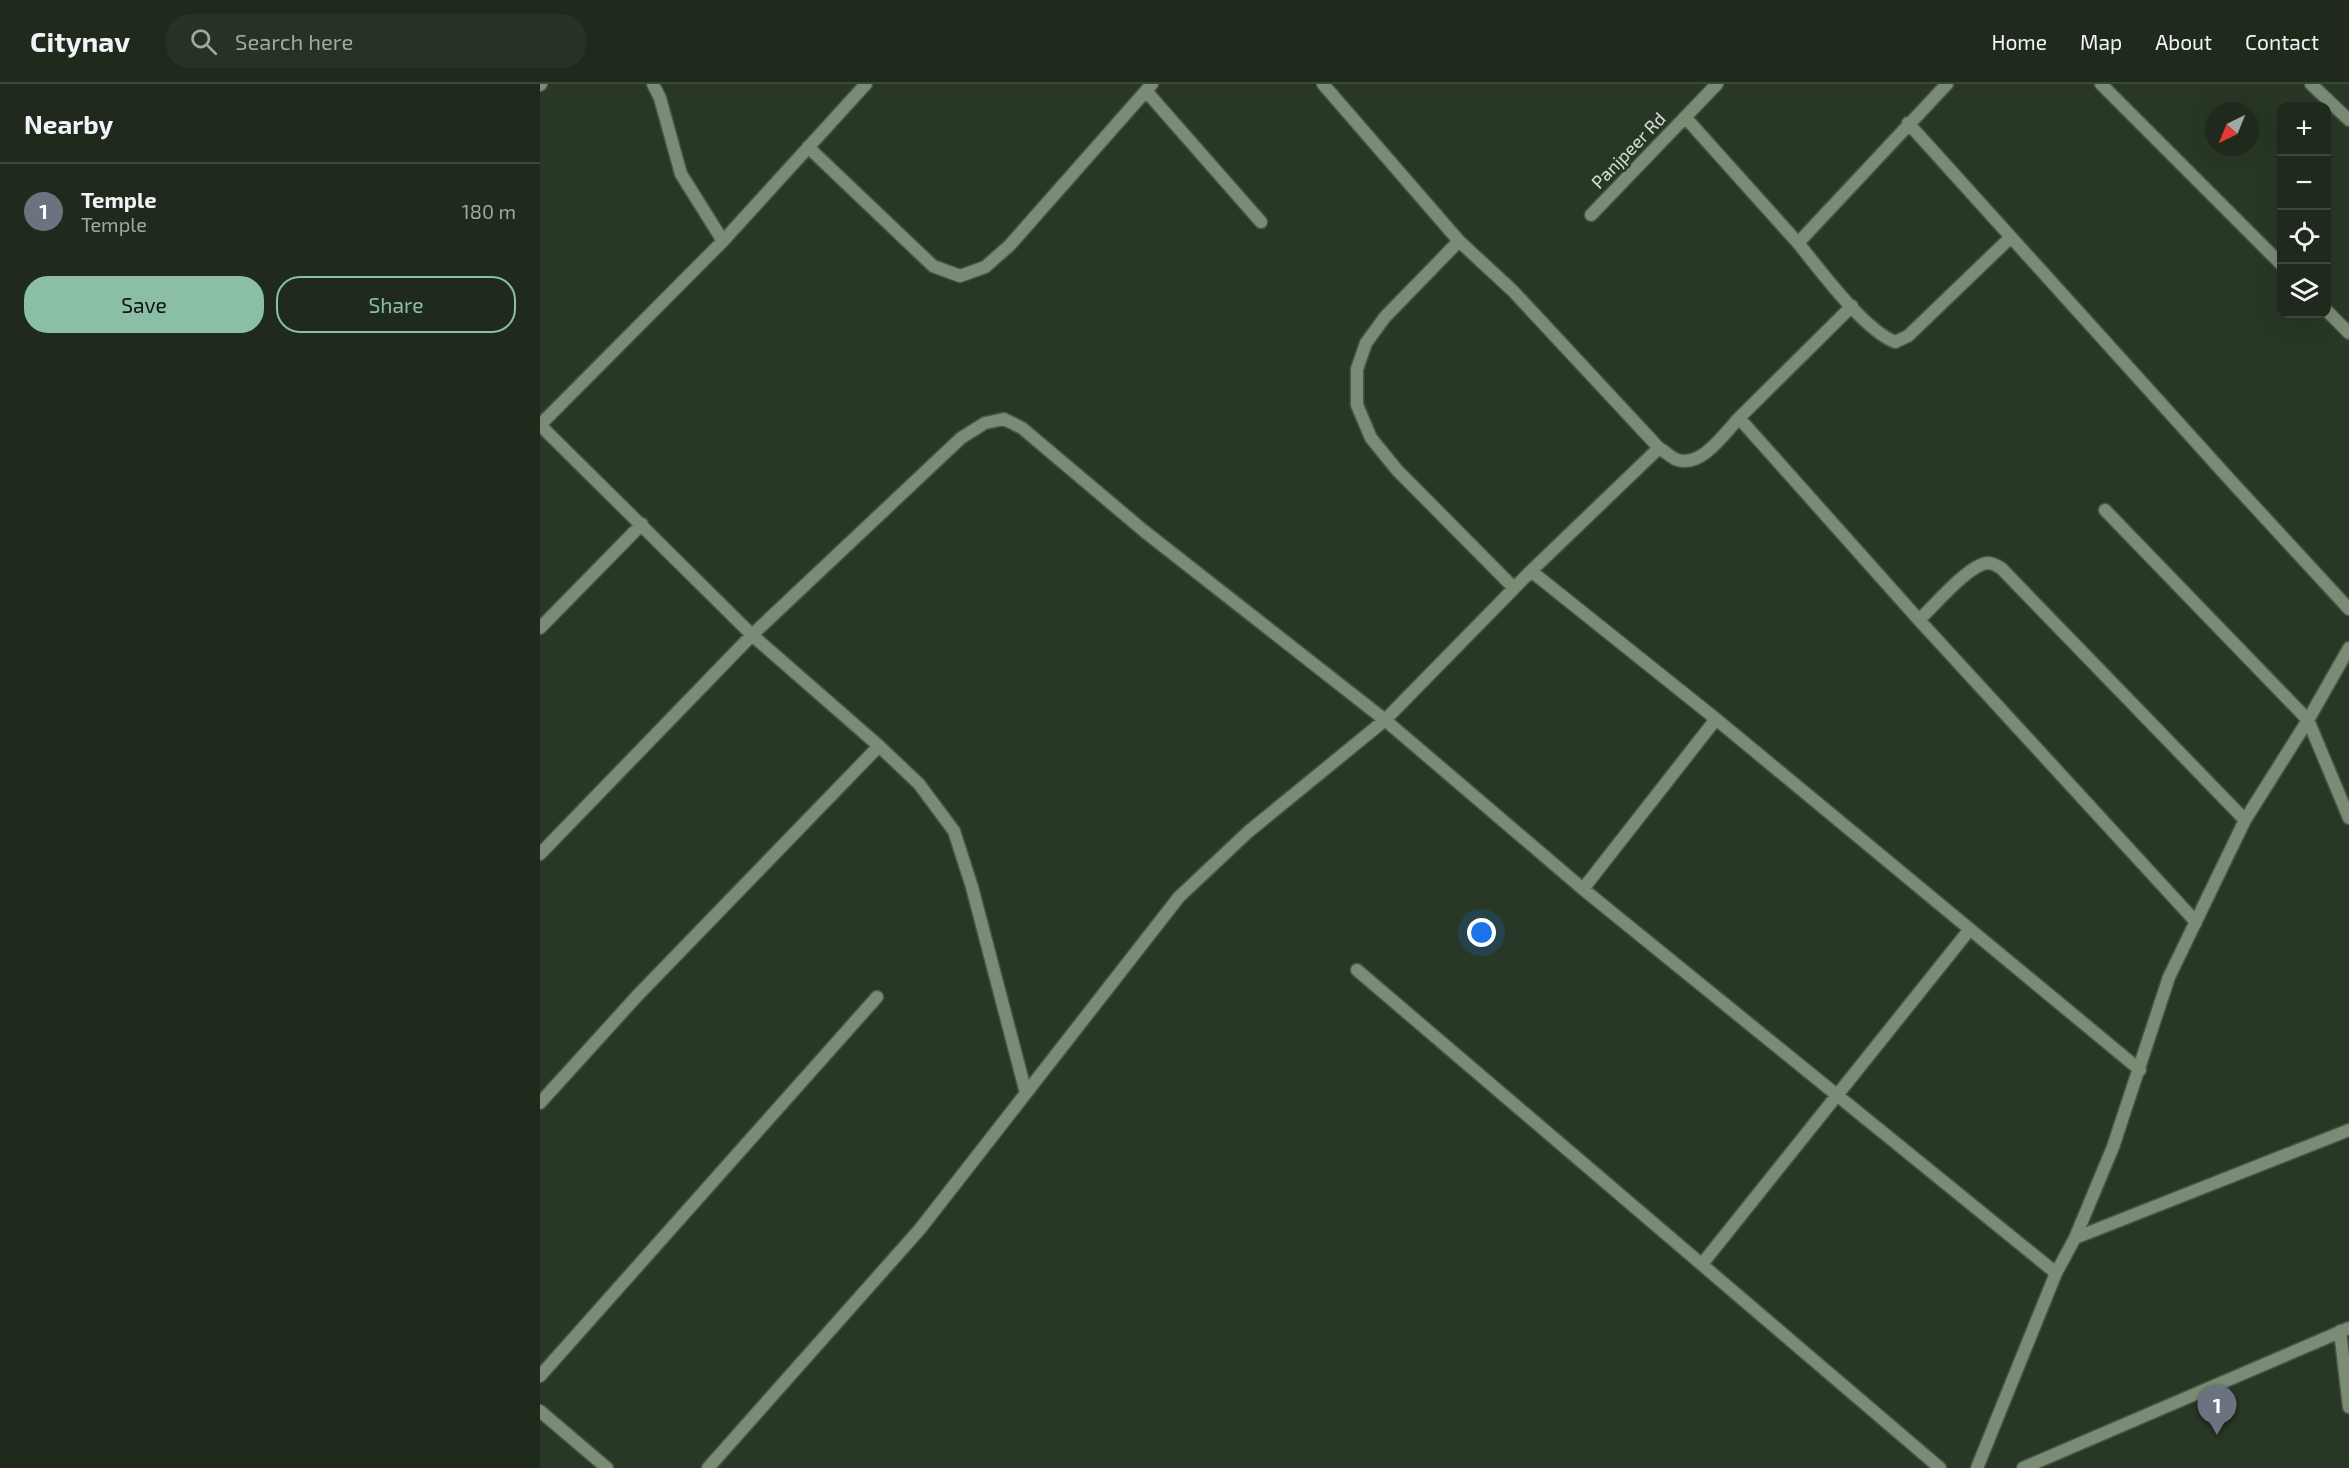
<!DOCTYPE html>
<meta charset="utf-8">
<style>
body{margin:0;font-family:"Exo 2",sans-serif;background:#273225;color:#f1f3f6}
.controls{position:absolute;right:18px;top:18px;display:grid;overflow:hidden;border-radius:12px;box-shadow:0 6px 24px #0002}
.controls button{width:54px;height:54px;display:grid;place-items:center;padding:0;border:0;border-bottom:2px solid #3c463b;background:#1f2a1c;color:#f1f3f6;font:30px sans-serif}
.compass{position:absolute;left:1665px;top:18px;width:54px;height:54px;border-radius:50%;background:#1f2a1c;box-shadow:0 6px 24px #0002;rotate:223deg}
.you{position:absolute;left:942px;top:849px;width:21px;height:21px;margin:-15px;border:4px solid #fff;border-radius:50%;background:#1a73e8;box-shadow:0 0 0 9px #1a73e833}
.badge{display:grid;place-items:center;width:39px;height:39px;border-radius:50%;background:#8abfa5;color:#fff;font-size:20px;font-weight:700}
.pin{position:absolute;translate:-50% -50px;filter:drop-shadow(0 2px 3px #0008)}
.pin::after{content:'';position:absolute;top:32px;width:21px;height:18px;background:inherit;clip-path:polygon(0 0,100% 0,50% 100%)}
.list{margin:0;padding:0;list-style:none}
h2{display:flex;justify-content:space-between;align-items:center;height:78px;margin:0;padding:0 24px;font-size:26px}
h2 small{font-size:20px;font-weight:400;color:#a1a7a3}
.list li{display:grid;grid-template-columns:39px 1fr auto;gap:18px;align-items:center;box-sizing:border-box;height:96px;padding:0 24px;border-top:2px solid #3c463b}
.list b{display:block;font-size:22px;white-space:nowrap}
.list p{margin:0;font-size:20px;white-space:nowrap;color:#a1a7a3}
.list em{font-size:20px;font-style:normal;color:#a1a7a3}
.actions{display:flex;gap:12px;padding:18px 24px}
.actions a{flex:1;padding:14px 0;border:2px solid #8abfa5;border-radius:24px;text-align:center;font-size:21px;color:#8abfa5}
.actions .main{background:#8abfa5;color:#111}
.icon{flex:none;width:33px;height:33px;fill:none;stroke:currentColor;stroke-width:2;stroke-linecap:round;stroke-linejoin:round}
.map{position:relative;flex:none;width:1809px;height:1384px;overflow:hidden}
header{display:flex;align-items:center;gap:36px;box-sizing:border-box;height:84px;padding:0 30px;background:#1f2a1c;border-bottom:2px solid #3c463b}
header strong{font-size:28px}
nav{display:flex;gap:33px;margin-inline-start:auto;font-size:21px}
.search{width:420px;height:54px;background:#273225;display:flex;align-items:center;gap:15px;box-sizing:border-box;padding:0 21px;border-radius:24px;color:#a1a7a3;font-size:22px}
main{display:flex}
aside{flex:1;background:#1f2a1c}
.map>svg:first-child{display:block}
.lines{fill:none;stroke-linecap:round;stroke-linejoin:round}
.minor-casing{stroke:#495545;stroke-width:15}
.minor{stroke:#7a8c76;stroke-width:12}
.labels{text-anchor:middle;dominant-baseline:central;stroke-width:5;stroke-linejoin:round;paint-order:stroke}
.street-label{font-size:18px;fill:#d6e0d4;stroke:#293826}
</style>
<header>
<strong>Citynav</strong>
<div class="search"><svg class="icon" aria-label="search" viewBox="0 0 24 24"><circle cx="10" cy="10" r="6"/><path d="M15 15l6 6"/></svg>Search here</div>
<nav><a>Home</a><a>Map</a><a>About</a><a>Contact</a></nav>
</header>
<main>
<aside>
<h2>Nearby<small></small></h2>
<ul class="list">
<li><span class="badge" style="background:#6b7280">1</span><div><b>Temple</b><p>Temple</p></div><em>180 m</em></li>
</ul>
<div class="actions"><a class="main">Save</a><a>Share</a></div>
</aside>
<div class="map">
<svg width="1809" height="1384" viewBox="0 0 1809 1384">
<rect width="100%" height="100%" fill="#293826"/>
<g class="lines">
<!-- minor casing -->
<g class="minor-casing">
<path id="minor" d="M113,0l7,14 21,76 42,67
M783,0l136,157 54,50 146,157c5,3 11,8 16,11 25,11 49,-25 64,-41l180,202c15,-14 50,-56 69,-57 5,0 9,3 13,5l244,252
M1407,0l-149,159c23,28 65,86 97,99l13,-6 103,-99
M1561,0l181,181
M1771,0l38,36
M0,1l1,-1
M606,7l115,131
M1145,33l113,126
M1368,39l324,359 117,127
M268,63l125,119 27,10 25,-9 24,-21 143,-162
M1051,131l126,-131
M919,157l-74,76 -19,26 -9,26v36l14,33 26,32 117,118
M1786,226l23,23
M1199,334l113,-112
M0,341l183,-184 143,-157
M1,342l211,209 127,111 40,38 35,47 18,56 54,206
M1565,426l203,210 41,98
M991,487l185,148 424,351
M1379,536l277,302
M0,544l102,-104
M0,770l212,-219 209,-197 24,-15 19,-4 18,9 122,103 241,189 198,169 473,384
M1043,805l133,-170
M817,886l583,498
M0,1019l97,-107 242,-250
M1535,1154l274,-108
M1162,1180l268,-335
M1800,1247l9,76
M0,1292l337,-379
M0,1327l67,57
M168,1384l212,-239 259,-332 69,-65 137,-112 146,-149 128,-123
M1437,1384l79,-195 19,-35 38,-91 56,-170 76,-157 63,-100 41,-72
M1483,1384l326,-140"/>
</g>
<!-- minor -->
<use href="#minor" class="minor"/>
</g>
<g class="labels">
<!-- street labels -->
<g class="street-label">
<text transform="translate(1088 66) rotate(-46)">Panjpeer Rd</text>
</g>
</g>
</svg>
<div class="controls">
<button>+</button>
<button>−</button>
<button><svg class="icon" aria-label="locate" viewBox="0 0 24 24"><circle cx="12" cy="12" r="6"/><path d="M12 2v4M12 18v4M2 12h4M18 12h4"/></svg></button>
<button><svg class="icon" aria-label="layers" viewBox="0 0 24 24"><path d="M12 4l9 5-9 5-9-5zM3 14l9 5 9-5"/></svg></button>
</div>
<svg class="compass" viewBox="-18 -18 36 36"><path d="M0-13l5 13h-10z" fill="#e53935"/><path d="M0 13l5-13h-10z" fill="#a1a7a3"/></svg>
<div class="you"></div>
<div class="pin badge" style="left:1677px;top:1351px;background:#6b7280">1</div>
</div>
</main>
